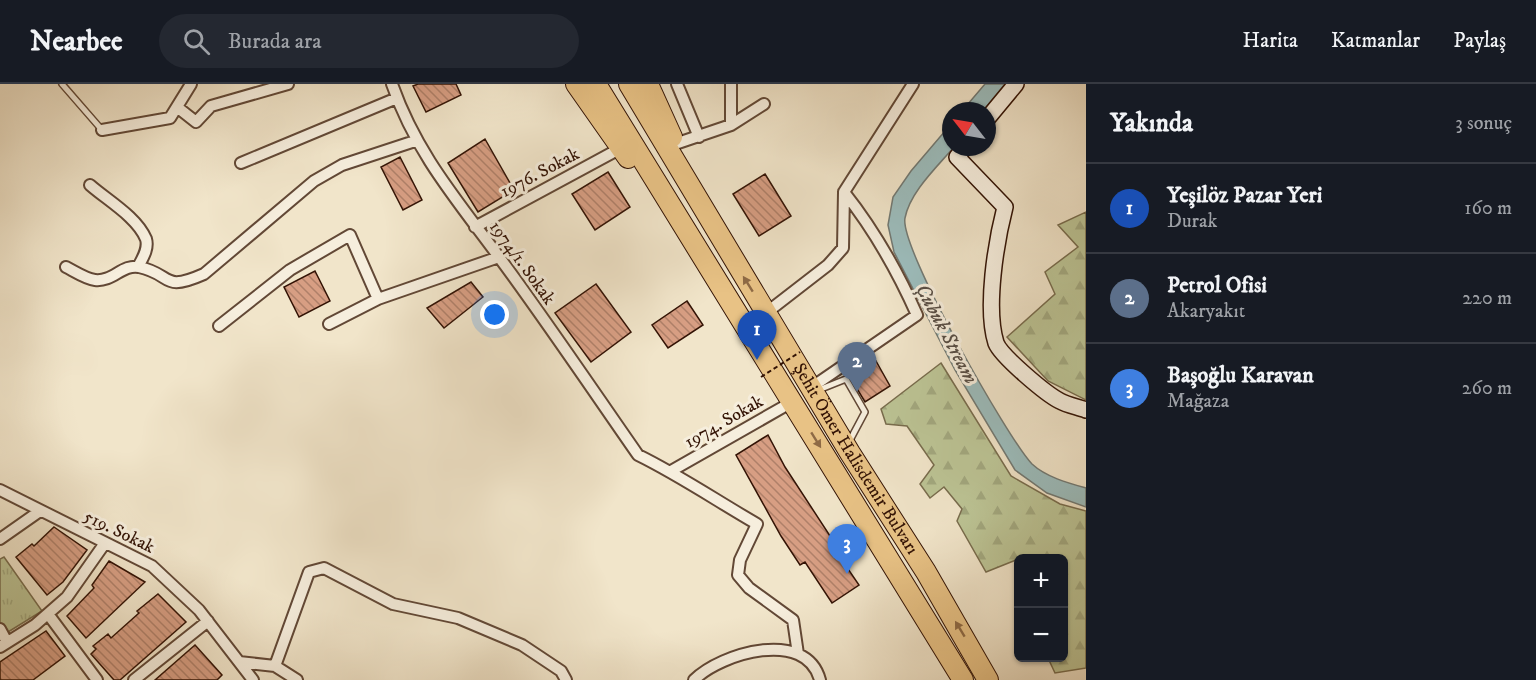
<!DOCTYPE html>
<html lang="tr">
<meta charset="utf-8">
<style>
body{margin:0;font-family:"IM FELL DW Pica",serif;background:#242831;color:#f1f3f6}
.controls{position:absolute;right:18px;bottom:18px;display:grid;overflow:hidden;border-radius:9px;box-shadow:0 2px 4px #0004}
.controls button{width:54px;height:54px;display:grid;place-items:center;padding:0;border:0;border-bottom:2px solid #363941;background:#171b24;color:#f1f3f6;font:30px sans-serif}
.compass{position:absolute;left:942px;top:18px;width:54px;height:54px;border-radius:50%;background:#171b24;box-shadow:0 2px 4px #0004;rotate:301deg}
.you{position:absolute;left:495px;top:231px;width:21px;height:21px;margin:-15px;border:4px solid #fff;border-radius:50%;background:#1a73e8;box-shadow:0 0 0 9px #1a73e833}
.badge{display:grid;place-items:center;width:39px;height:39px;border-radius:50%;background:#c59692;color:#fff;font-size:20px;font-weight:700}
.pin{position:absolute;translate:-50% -50px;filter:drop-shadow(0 2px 3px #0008)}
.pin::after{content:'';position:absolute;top:32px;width:21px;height:18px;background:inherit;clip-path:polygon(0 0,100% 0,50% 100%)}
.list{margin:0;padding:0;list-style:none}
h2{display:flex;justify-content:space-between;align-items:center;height:78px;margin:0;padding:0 24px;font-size:26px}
h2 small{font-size:20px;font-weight:400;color:#9ea1a6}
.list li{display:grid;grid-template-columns:39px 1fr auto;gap:18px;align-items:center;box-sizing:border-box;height:90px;padding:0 24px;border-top:2px solid #363941}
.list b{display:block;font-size:22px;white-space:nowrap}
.list p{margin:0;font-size:20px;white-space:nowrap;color:#9ea1a6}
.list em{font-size:20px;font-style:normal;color:#9ea1a6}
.icon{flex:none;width:33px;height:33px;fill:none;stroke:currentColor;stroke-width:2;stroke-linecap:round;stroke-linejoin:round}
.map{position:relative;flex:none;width:1086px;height:596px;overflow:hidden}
header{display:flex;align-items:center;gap:36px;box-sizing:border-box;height:84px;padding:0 30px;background:#171b24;border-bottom:2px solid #363941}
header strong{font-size:28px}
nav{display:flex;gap:33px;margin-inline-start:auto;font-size:21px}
.search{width:420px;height:54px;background:#242831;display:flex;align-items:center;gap:15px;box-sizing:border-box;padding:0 21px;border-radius:33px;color:#9ea1a6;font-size:22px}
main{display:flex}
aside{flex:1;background:#171b24}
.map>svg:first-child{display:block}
.forest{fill:url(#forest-firs);stroke:#786c4d;stroke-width:1.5}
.park{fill:url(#park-tufts);stroke:#786c4d;stroke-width:1.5}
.water{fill:#9cbdbd;stroke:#727973;stroke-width:1.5}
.building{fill:url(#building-back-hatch);stroke:#331305;stroke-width:1.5}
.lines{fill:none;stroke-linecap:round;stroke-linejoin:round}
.lane-casing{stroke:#624836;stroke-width:8}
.street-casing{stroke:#624836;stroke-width:14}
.secondary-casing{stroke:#331305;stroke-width:18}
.highway-casing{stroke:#331305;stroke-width:22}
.lane{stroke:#f6eedd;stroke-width:5}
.street{stroke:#f6eedd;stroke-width:10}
.secondary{stroke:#f6eedd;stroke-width:15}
.highway{stroke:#e8c285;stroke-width:20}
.path-bridge{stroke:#331305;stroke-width:2;stroke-dasharray:4.5 3;stroke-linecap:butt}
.oneway{fill:#8e6a45}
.labels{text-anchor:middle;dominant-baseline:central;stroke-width:6;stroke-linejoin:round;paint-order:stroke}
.street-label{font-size:18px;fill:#331305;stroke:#f6eedd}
.water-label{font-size:20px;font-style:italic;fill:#584e45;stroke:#f6eedd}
</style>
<header>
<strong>Nearbee</strong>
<div class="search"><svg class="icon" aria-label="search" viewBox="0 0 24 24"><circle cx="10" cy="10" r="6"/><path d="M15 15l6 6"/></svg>Burada ara</div>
<nav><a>Harita</a><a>Katmanlar</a><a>Paylaş</a></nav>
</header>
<main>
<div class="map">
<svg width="1086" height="596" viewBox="0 0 1086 596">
<defs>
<pattern id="forest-firs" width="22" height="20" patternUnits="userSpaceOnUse" patternTransform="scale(1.5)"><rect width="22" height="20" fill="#bcc495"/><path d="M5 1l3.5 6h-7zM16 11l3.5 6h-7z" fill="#a2a87f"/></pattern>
<pattern id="park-tufts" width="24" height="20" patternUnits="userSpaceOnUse" patternTransform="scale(1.5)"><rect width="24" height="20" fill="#bcc495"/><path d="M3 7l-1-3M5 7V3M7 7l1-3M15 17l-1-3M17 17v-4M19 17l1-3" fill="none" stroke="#a2a87f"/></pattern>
<pattern id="building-back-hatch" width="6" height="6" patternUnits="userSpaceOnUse" patternTransform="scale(1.5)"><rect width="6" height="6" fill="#d79e83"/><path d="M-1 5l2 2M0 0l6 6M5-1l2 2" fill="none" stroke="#af8069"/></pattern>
</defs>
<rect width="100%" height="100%" fill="#f1e5ca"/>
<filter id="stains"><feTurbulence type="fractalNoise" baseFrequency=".00333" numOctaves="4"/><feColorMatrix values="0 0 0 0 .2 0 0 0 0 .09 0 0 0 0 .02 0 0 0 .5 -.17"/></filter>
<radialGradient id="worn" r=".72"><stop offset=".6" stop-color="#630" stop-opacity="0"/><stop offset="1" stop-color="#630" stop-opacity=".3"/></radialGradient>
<!-- forest -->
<path class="forest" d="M1086,128v188l-38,-19 -41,-44 48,-43 -10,-22 33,-25 -20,-22z
M941,279l70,113 49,28 26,7v157l-31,5 -7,-15h16v-100h-46v5l-2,-3 -30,12 -29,-51 5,-12 -18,-22 -14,11 -10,-14 14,-19 -27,-39 -21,-2 -5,-15z"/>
<!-- park -->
<path class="park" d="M4,473l38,54 -42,26v-78z"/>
<!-- water -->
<path class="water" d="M985,0h20l-22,27h-21z
M951,40v23h3c-17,20 -44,45 -49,71 -6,29 103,221 127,246 14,13 36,19 54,24v19l-39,-14 -32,-23 -60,-100 -61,-118 -6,-27 5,-28 18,-26z"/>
<!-- building -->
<path class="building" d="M418,0h38l5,11 -35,17 -13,-26z
M485,55l29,51 -36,22 -30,-49z
M400,73l22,43 -19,10 -22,-43z
M608,88l22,35 -35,23 -23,-36z
M765,90l26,42 -32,20 -26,-42z
M315,187l15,30 -31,16 -15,-30z
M471,198l12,15 -39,31 -17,-20z
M596,200l35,48 -40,30 -36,-49z
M687,217l16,24 -35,23 -16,-23z
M876,277l14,25 -25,16 -15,-25z
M768,351l17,32 49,75 -3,2 28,41 -27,18 -27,-41 -5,3 -19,-29 -45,-81z
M54,443l33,23 -24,32 -16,13 -31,-38 16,-13 2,2z
M109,477l36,21 -59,56 -19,-22 27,-28 -2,-3z
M158,510l28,28 -66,58h-6l-23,-26 5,-5 -3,-3 15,-12 3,4 28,-25 -2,-2z
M46,547l19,25 -32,24h-33v-18z
M195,561l27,30 -5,5h-62z"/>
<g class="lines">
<!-- lane casing -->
<g class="lane-casing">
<path id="lane" d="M62,0l40,46
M816,307l30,-12 19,33 -16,30"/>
</g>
<!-- street casing -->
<g class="street-casing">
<path id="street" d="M392,0c24,69 65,116 107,173 48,65 93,132 139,198 41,20 79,46 119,69l-17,36 -2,15 11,13 44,32 5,34
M677,0l22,53
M177,23l19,15 15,-16 77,-22
M731,41v-41
M102,46l68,-12 21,-34
M675,60l56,-19 33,-21
M241,79l156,-65
M90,101c17,15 47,32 56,54 3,10 -4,20 -8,28
M844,108l69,-108
M475,143l146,-79
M66,183c8,4 20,12 29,13 18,2 27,-16 44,-13 34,7 22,26 65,7l110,-93 28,-16 73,-24
M766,229l62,-48 15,-17 1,-56
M329,240l49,-25 121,-42
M219,242l71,-56 60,-35 28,64
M812,303l105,-72c-20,-45 -42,-84 -73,-123
M671,387l121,-69
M0,406l152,76 47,44 54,70
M0,455l40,-28
M48,530l49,66
M0,545l7,13
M0,563l35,-22 32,-28 38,-54
M239,578l36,4 22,14
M275,582l34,-94 15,-4 69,36 65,14 64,27 39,26 5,9
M134,596l74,-59
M694,596c27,-27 112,-52 126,0"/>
</g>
<!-- secondary casing -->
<g class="secondary-casing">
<path id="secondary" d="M987,35l29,-35
M965,63l-8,10 48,50c-9,35 -20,101 -9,136 5,13 50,51 64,58 7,4 18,6 26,9"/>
</g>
<!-- highway casing -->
<g class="highway-casing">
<g id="highway">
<path d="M576,0l52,74"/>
<path d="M596,0l367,596"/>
<path id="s1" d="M629,0l221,369 76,119 62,108"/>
<path d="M648,0l24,53"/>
</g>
</g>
<!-- lane -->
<use href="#lane" class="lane"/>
<!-- street -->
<use href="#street" class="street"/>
<!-- secondary -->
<use href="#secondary" class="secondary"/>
<!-- highway -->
<use href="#highway" class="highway"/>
<!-- path-bridge -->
<path class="path-bridge" d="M761,293l39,-25"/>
</g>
<!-- one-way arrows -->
<defs><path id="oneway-solid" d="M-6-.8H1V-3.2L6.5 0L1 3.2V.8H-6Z" transform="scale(1.5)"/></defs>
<g class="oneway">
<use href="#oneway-solid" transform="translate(748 200) rotate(-122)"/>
<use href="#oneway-solid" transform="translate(816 356) rotate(58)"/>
<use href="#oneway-solid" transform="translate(960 545) rotate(-121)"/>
</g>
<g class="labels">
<!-- street labels -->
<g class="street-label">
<text transform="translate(540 89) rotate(-28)">1976. Sokak</text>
<text transform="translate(522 179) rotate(54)">1974/1. Sokak</text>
<text transform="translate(724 338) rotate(-30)">1974. Sokak</text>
<text stroke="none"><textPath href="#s1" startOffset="438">Şehit Ömer Halisdemir Bulvarı</textPath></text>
<text transform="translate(119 448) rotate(26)">519. Sokak</text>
</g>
<!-- water labels -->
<g class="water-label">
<text transform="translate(946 250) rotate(62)">Çubuk Stream</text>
</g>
</g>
<rect width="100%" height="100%" filter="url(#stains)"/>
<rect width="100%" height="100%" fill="url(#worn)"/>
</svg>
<div class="controls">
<button>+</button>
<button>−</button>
</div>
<svg class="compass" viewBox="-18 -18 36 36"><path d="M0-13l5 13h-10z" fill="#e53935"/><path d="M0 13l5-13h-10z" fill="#9ea1a6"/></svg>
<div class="you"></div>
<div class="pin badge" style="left:757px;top:276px;background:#1a4fb4">1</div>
<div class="pin badge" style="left:857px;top:308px;background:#5c6f8a">2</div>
<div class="pin badge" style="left:847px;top:490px;background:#3f7fe0">3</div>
</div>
<aside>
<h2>Yakında<small>3 sonuç</small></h2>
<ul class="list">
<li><span class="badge" style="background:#1a4fb4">1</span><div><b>Yeşilöz Pazar Yeri</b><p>Durak</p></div><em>160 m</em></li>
<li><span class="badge" style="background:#5c6f8a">2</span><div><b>Petrol Ofisi</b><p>Akaryakıt</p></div><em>220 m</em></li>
<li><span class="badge" style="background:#3f7fe0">3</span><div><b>Başoğlu Karavan</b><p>Mağaza</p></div><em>260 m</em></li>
</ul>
</aside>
</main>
